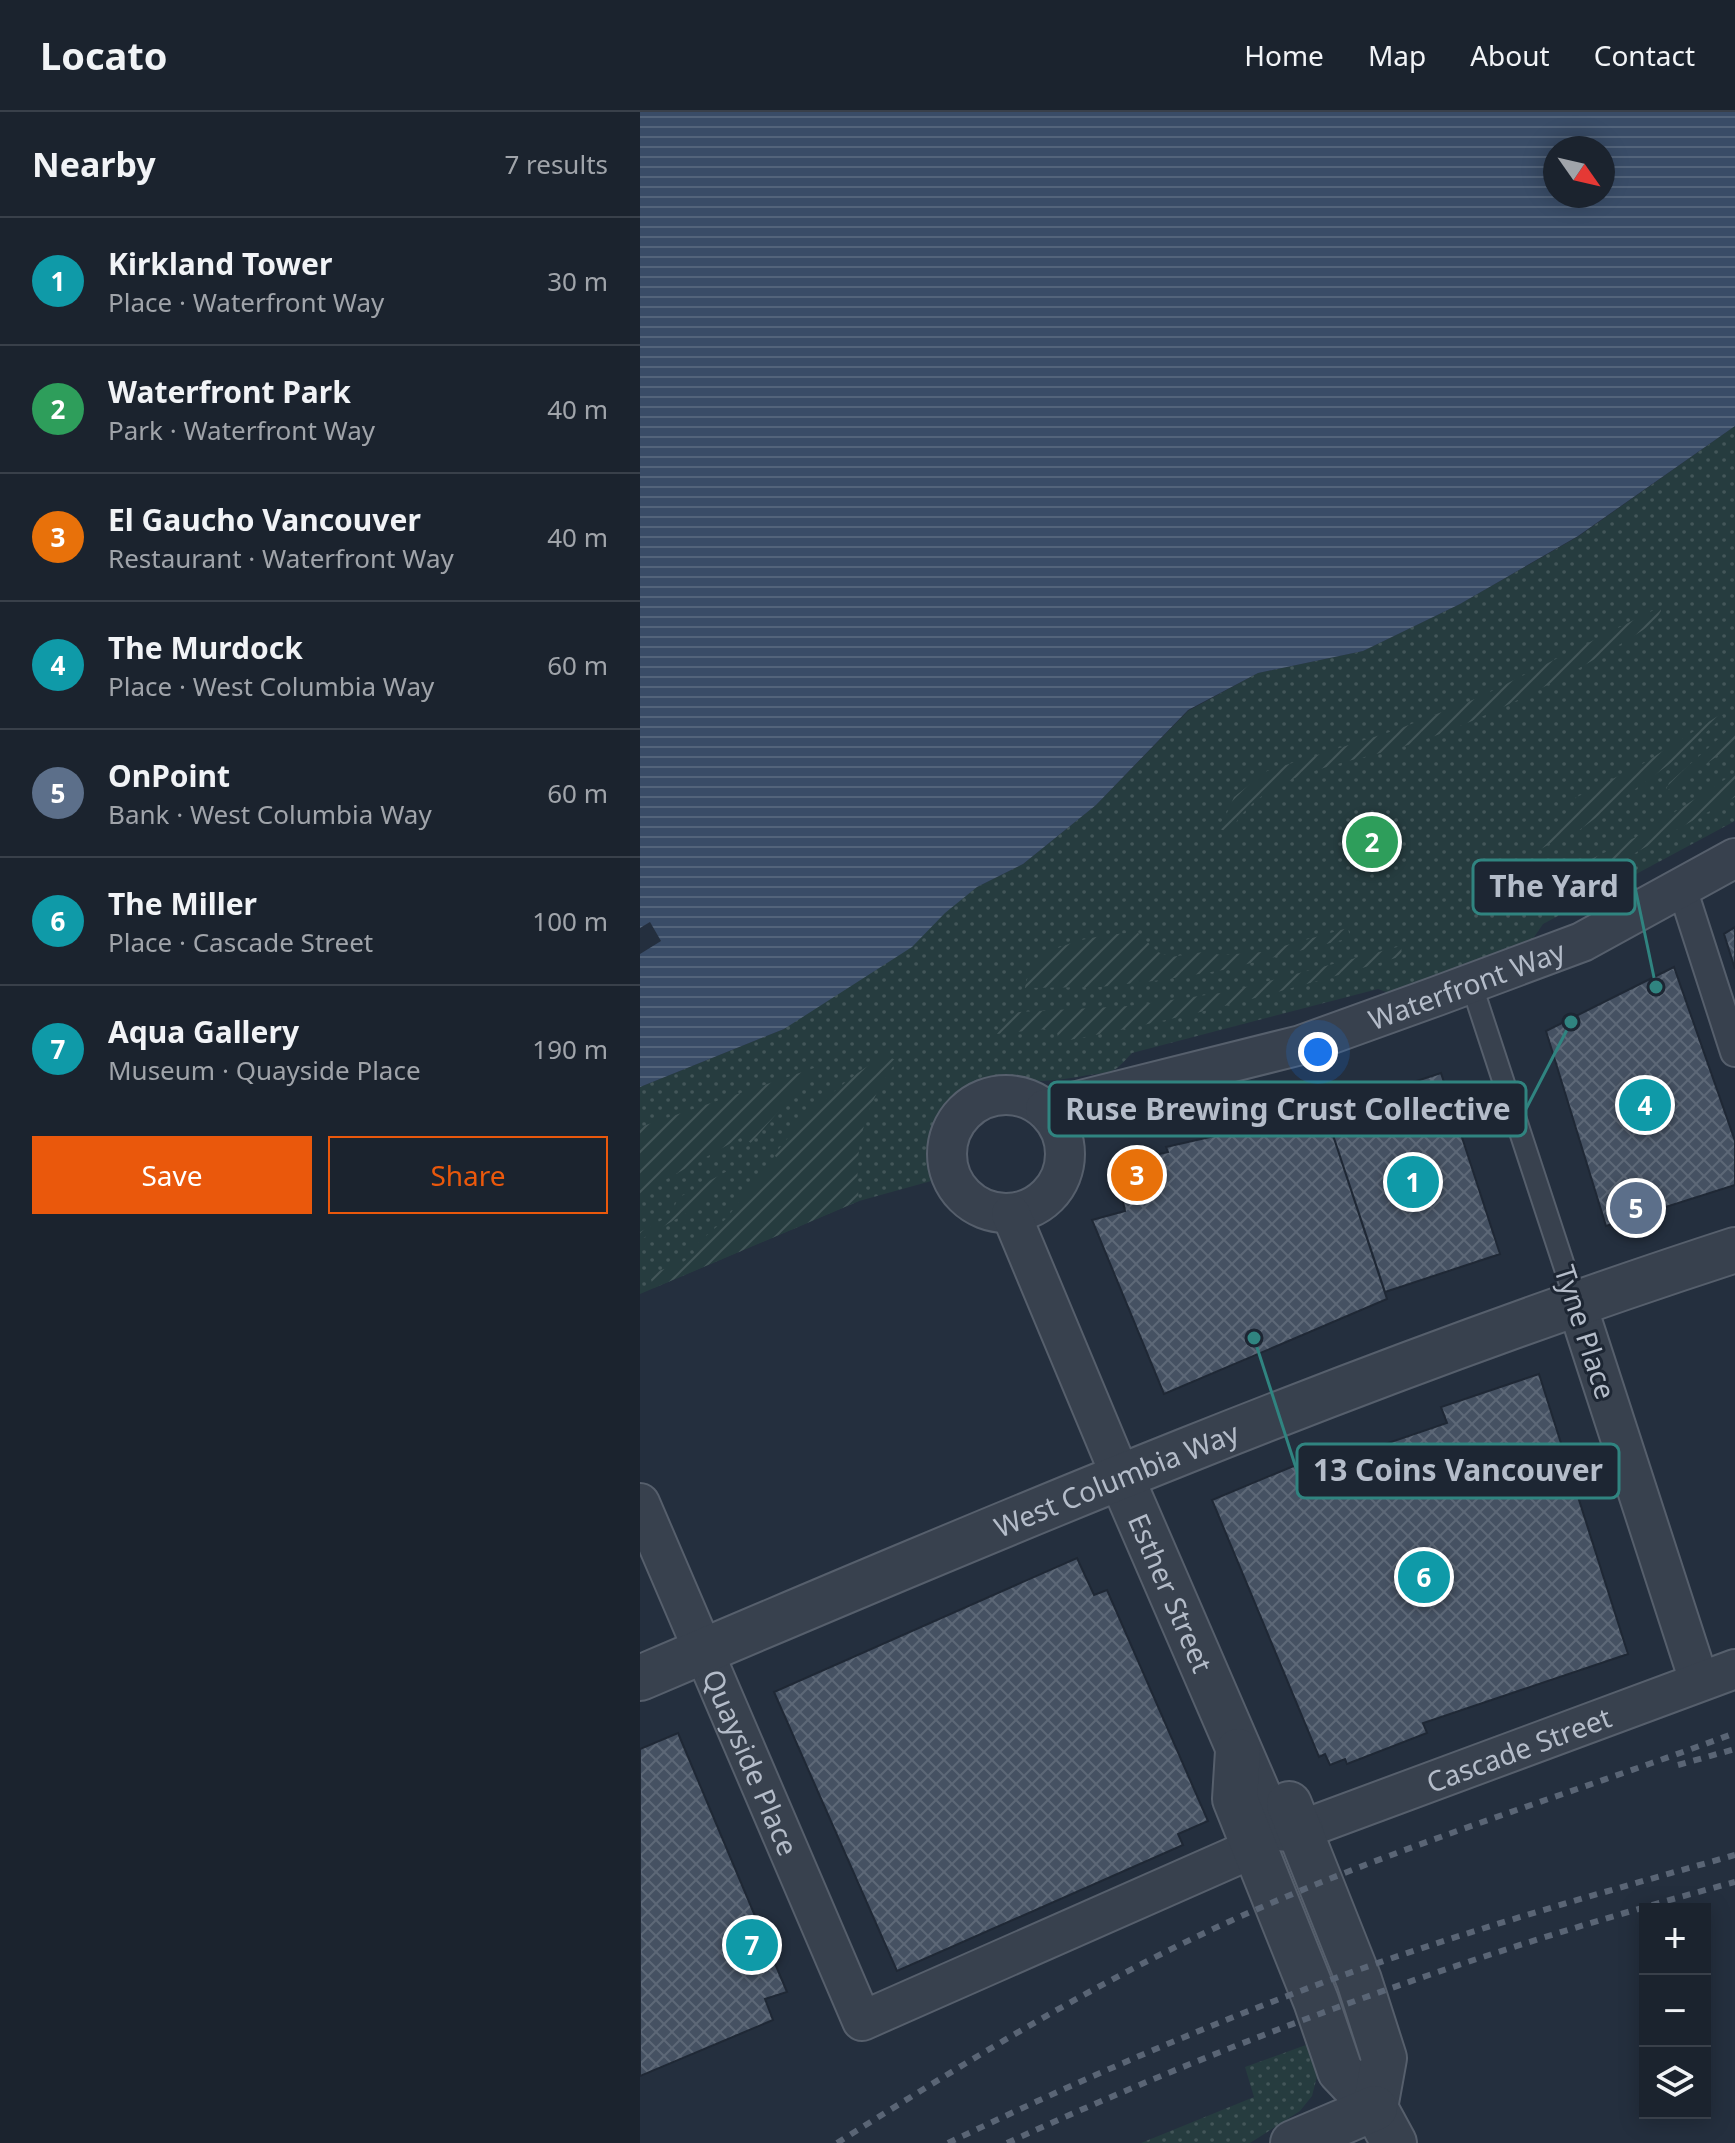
<!DOCTYPE html>
<meta charset="utf-8">
<style>
body{margin:0;font-family:"Noto Sans",sans-serif;background:#242b36;color:#f1f3f6}
.controls{position:absolute;right:24px;bottom:24px;display:grid;overflow:hidden;border-radius:0px;box-shadow:0 4px 20px #0003}
.controls button{width:72px;height:72px;display:grid;place-items:center;padding:0;border:0;border-bottom:2px solid #39404a;background:#1b232e;color:#f1f3f6;font:40px sans-serif}
.compass{position:absolute;left:903px;top:24px;width:72px;height:72px;border-radius:50%;background:#1b232e;box-shadow:0 4px 20px #0003;rotate:124deg}
.you{position:absolute;left:678px;top:940px;width:28px;height:28px;margin:-20px;border:6px solid #fff;border-radius:50%;background:#1a73e8;box-shadow:0 0 0 12px #1a73e833}
.badge{display:grid;place-items:center;width:52px;height:52px;border-radius:50%;background:#ea580c;color:#fff;font-size:26px;font-weight:700}
.pin{position:absolute;translate:-50% -50%;border:4px solid #fff;box-shadow:0 2px 8px #0006}
.list{margin:0;padding:0;list-style:none}
h2{display:flex;justify-content:space-between;align-items:center;height:104px;margin:0;padding:0 32px;font-size:34px}
h2 small{font-size:26px;font-weight:400;color:#a0a4aa}
.list li{display:grid;grid-template-columns:52px 1fr auto;gap:24px;align-items:center;box-sizing:border-box;height:128px;padding:0 32px;border-top:2px solid #39404a}
.list b{display:block;font-size:30px;white-space:nowrap}
.list p{margin:0;font-size:26px;white-space:nowrap;color:#a0a4aa}
.list em{font-size:26px;font-style:normal;color:#a0a4aa}
.actions{display:flex;gap:16px;padding:24px 32px}
.actions a{flex:1;padding:18px 0;border:2px solid #ea580c;border-radius:0px;text-align:center;font-size:28px;color:#ea580c}
.actions .main{background:#ea580c;color:#fff}
.icon{flex:none;width:44px;height:44px;fill:none;stroke:currentColor;stroke-width:2;stroke-linecap:round;stroke-linejoin:round}
.map{position:relative;flex:none;width:1095px;height:2031px;overflow:hidden}
header{display:flex;align-items:center;gap:48px;box-sizing:border-box;height:112px;padding:0 40px;background:#1b232e;border-bottom:2px solid #39404a}
header strong{font-size:38px}
nav{display:flex;gap:44px;margin-inline-start:auto;font-size:28px}
main{display:flex}
aside{flex:1;background:#1b232e}
.map>svg:first-child{display:block}
.park{fill:url(#park-dots)}
.garden{fill:url(#garden-furrows)}
.water{fill:url(#water-rules);fill-rule:evenodd}
.pier{fill:#242f3e}
.building{fill:url(#building-cross-hatch);stroke:#1f2835;stroke-width:2}
.lines{fill:none;stroke-linecap:round;stroke-linejoin:round}
.service-casing{stroke:#565f6c;stroke-width:24}
.pedestrian-casing{stroke:#565f6c;stroke-width:32}
.minor-casing{stroke:#565f6c;stroke-width:42}
.tertiary-casing{stroke:#565f6c;stroke-width:48}
.service{stroke:#38414e;stroke-width:20}
.pedestrian{stroke:#38414e;stroke-width:28}
.minor{stroke:#38414e;stroke-width:38}
.tertiary{stroke:#38414e;stroke-width:44}
.rail{stroke:#5a6575;stroke-width:6;stroke-dasharray:8 8;stroke-linecap:butt}
.labels{text-anchor:middle;dominant-baseline:central;stroke-width:6;stroke-linejoin:round;paint-order:stroke}
.street-label{font-size:28px;fill:#b4bcc9;stroke:#1d2633}
.leader{fill:none;stroke:#308480;stroke-width:3}
.callout-dot{fill:#308480;stroke:#1d2633;stroke-width:3}
.callout{fill:#1d2633;stroke:#308480;stroke-width:3}
.callout-label{font-size:30px;text-anchor:middle;font-weight:bold;fill:#b4bcc9}
</style>
<header>
<strong>Locato</strong>
<nav><a>Home</a><a>Map</a><a>About</a><a>Contact</a></nav>
</header>
<main>
<aside>
<h2>Nearby<small>7 results</small></h2>
<ul class="list">
<li><span class="badge" style="background:#0f9aa8">1</span><div><b>Kirkland Tower</b><p>Place · Waterfront Way</p></div><em>30 m</em></li>
<li><span class="badge" style="background:#2e9e5b">2</span><div><b>Waterfront Park</b><p>Park · Waterfront Way</p></div><em>40 m</em></li>
<li><span class="badge" style="background:#e8710a">3</span><div><b>El Gaucho Vancouver</b><p>Restaurant · Waterfront Way</p></div><em>40 m</em></li>
<li><span class="badge" style="background:#0f9aa8">4</span><div><b>The Murdock</b><p>Place · West Columbia Way</p></div><em>60 m</em></li>
<li><span class="badge" style="background:#5c6f8a">5</span><div><b>OnPoint</b><p>Bank · West Columbia Way</p></div><em>60 m</em></li>
<li><span class="badge" style="background:#0f9aa8">6</span><div><b>The Miller</b><p>Place · Cascade Street</p></div><em>100 m</em></li>
<li><span class="badge" style="background:#0f9aa8">7</span><div><b>Aqua Gallery</b><p>Museum · Quayside Place</p></div><em>190 m</em></li>
</ul>
<div class="actions"><a class="main">Save</a><a>Share</a></div>
</aside>
<div class="map">
<svg width="1095" height="2031" viewBox="0 0 1095 2031">
<defs>
<pattern id="park-dots" width="8" height="8" patternUnits="userSpaceOnUse" patternTransform="scale(2)"><rect width="8" height="8" fill="#263c3f"/><path d="M2 2h.1M6 6h.1" fill="none" stroke="#435659" stroke-width="1.8" stroke-linecap="round"/></pattern>
<pattern id="garden-furrows" width="10" height="10" patternUnits="userSpaceOnUse" patternTransform="scale(2)"><rect width="10" height="10" fill="#263c3f"/><path d="M-1 1l2-2M0 10L10 0M9 11l2-2" fill="none" stroke="#435659"/></pattern>
<pattern id="water-rules" width="6" height="5" patternUnits="userSpaceOnUse" patternTransform="scale(2)"><rect width="6" height="5" fill="#394c67"/><path d="M0 2.5h6" fill="none" stroke="#53647b"/></pattern>
<pattern id="building-cross-hatch" width="8" height="8" patternUnits="userSpaceOnUse" patternTransform="scale(2)"><rect width="8" height="8" fill="#455162"/><path d="M0 0l8 8M0 8l8-8" fill="none" stroke="#5d6877"/></pattern>
</defs>
<rect width="100%" height="100%" fill="#242f3e"/>
<!-- park -->
<path class="park" d="M1095,314v395l-192,103 -15,22 -131,50 -19,-7 -246,64c-5,5 -12,14 -18,17 -8,4 -22,4 -31,6 -76,15 -160,-11 -148,104l-76,21 -219,93v-207l144,-58 193,-142 46,-23 73,-59 92,-94 70,-38 105,-22 97,-47 119,-68z
M677,1929l4,20 -9,35 -12,15 -50,32h-109l113,-46 -9,-30z"/>
<!-- garden -->
<path class="garden" d="M1020,495l1,4 -7,12c-57,37 -119,71 -182,98 -24,10 -49,20 -74,27 -57,17 -139,26 -168,85l-10,-4 14,-32 33,-26 129,-41 84,-33z
M1081,602l2,3 -52,46 -93,68 -2,-3 -35,21 20,-33 19,-9 -5,-9 69,-35z
M1095,612v20l-70,48 4,-9z
M1095,661v24l-125,70 -111,50 -3,-11 140,-69z
M708,816l2,10 -127,32 -61,10 -62,7 -75,1c9,-48 74,-52 112,-56l21,20 13,5 32,-5 19,3 40,-3z
M761,834l1,10c-114,35 -227,65 -343,86l-3,-14 -59,6 12,-19 10,-3 110,-6 98,-14z
M246,943l11,6c-32,43 -44,86 -38,140l-205,87 -5,-14 31,-10 15,-10 -3,-6 35,-30 28,-38 12,-6 11,-15 -4,-4c32,-41 67,-74 112,-100z
M177,955l-66,76 -9,-6 -102,57v-67z
M91,1057l-36,39 -55,32v-8l31,-17 7,-17z"/>
<!-- water -->
<path class="water" d="M0,0h1095v314l-157,110 -118,68 -97,47 -105,22 -70,37 -92,95 -73,59 -46,23 -32,26 -33,34 -128,82 -144,58zM915,36h48v48h-48z"/>
<!-- pier -->
<path class="pier" d="M10,810l11,19 -21,13v-26z"/>
<!-- building -->
<path class="building" d="M1095,815v42l-11,-35z
M1034,855l61,174v44l-129,41 -60,-195z
M801,961l59,181 -115,38 -60,-181z
M685,999l62,188 -223,95 -72,-174 33,-9 -10,-47 53,-12 -2,-5z
M899,1262l89,280 -205,69 4,10 -80,31 -2,-5 -15,6 -5,-11 -6,3 -107,-257 96,-40 4,9 135,-46 -6,-16z
M437,1446l17,37 13,-5 101,231 -30,13 5,11 -286,126 -123,-279z
M38,1621l109,259 -22,7 8,21 -133,56v-327z"/>
<g class="lines">
<!-- service casing -->
<g class="service-casing">
<path id="service" d="M831,871l105,319"/>
</g>
<!-- pedestrian casing -->
<g class="pedestrian-casing">
<path id="pedestrian" d="M1042,776l53,164"/>
</g>
<!-- minor casing -->
<g class="minor-casing">
<g id="minor">
<circle cx="366" cy="1042" r="59"/>
<path id="s1" d="M405,997l256,-64 136,-49 145,-54 153,-84"/>
<path d="M371,1102l110,263"/>
<path d="M936,1190l123,379"/>
<path id="s2" d="M0,1391l222,518 394,-174"/>
<path id="s3" d="M661,1718l434,-161"/>
</g>
</g>
<!-- tertiary casing -->
<g class="tertiary-casing">
<g id="tertiary">
<path id="s4" d="M481,1365l145,335 13,16 22,2"/>
<path id="s5" d="M0,1566c360,-153 722,-307 1095,-428"/>
<path d="M598,1639l-3,48 81,202 24,70 35,37 19,35"/>
<path d="M649,1692l70,176 25,78 -9,50"/>
<path d="M653,2031l82,-35"/>
</g>
</g>
<!-- service -->
<use href="#service" class="service"/>
<!-- pedestrian -->
<use href="#pedestrian" class="pedestrian"/>
<!-- minor -->
<use href="#minor" class="minor"/>
<!-- tertiary -->
<use href="#tertiary" class="tertiary"/>
<!-- rail -->
<path class="rail" d="M1038,1653l57,-16
M197,2031c126,-79 253,-158 389,-220 164,-75 339,-127 509,-190
M308,2031c119,-57 240,-110 363,-156 139,-52 282,-92 424,-132
M367,2031c236,-108 478,-194 728,-261"/>
</g>
<g class="labels">
<!-- street labels -->
<g class="street-label">
<text stroke="none"><textPath href="#s1" startOffset="440">Waterfront Way</textPath></text>
<text transform="translate(946 1220) rotate(72)">Tyne Place</text>
<text stroke="none"><textPath href="#s5" startOffset="516">West Columbia Way</textPath></text>
<text stroke="none"><textPath href="#s4" startOffset="126">Esther Street</textPath></text>
<text stroke="none"><textPath href="#s3" startOffset="232">Cascade Street</textPath></text>
<text stroke="none"><textPath href="#s2" startOffset="282">Quayside Place</textPath></text>
</g>
</g>
<!-- callouts -->
<path class="leader" d="M1016 875L995 775M931 910L886 997M614 1226L657 1359"/>
<g class="callout-dot">
<circle cx="1016" cy="875" r="8"/>
<circle cx="931" cy="910" r="8"/>
<circle cx="614" cy="1226" r="8"/>
</g>
<g class="callout">
<rect x="833" y="748" width="162" height="54" rx="8"/>
<rect x="409" y="970" width="477" height="54" rx="8"/>
<rect x="657" y="1332" width="322" height="54" rx="8"/>
</g>
<g class="callout-label">
<text x="914" y="785">The Yard</text>
<text x="648" y="1008">Ruse Brewing Crust Collective</text>
<text x="818" y="1369">13 Coins Vancouver</text>
</g>
</svg>
<div class="controls">
<button>+</button>
<button>−</button>
<button><svg class="icon" aria-label="layers" viewBox="0 0 24 24"><path d="M12 4l9 5-9 5-9-5zM3 14l9 5 9-5"/></svg></button>
</div>
<svg class="compass" viewBox="-18 -18 36 36"><path d="M0-13l5 13h-10z" fill="#e53935"/><path d="M0 13l5-13h-10z" fill="#a0a4aa"/></svg>
<div class="you"></div>
<div class="pin badge" style="left:773px;top:1070px;background:#0f9aa8">1</div>
<div class="pin badge" style="left:732px;top:730px;background:#2e9e5b">2</div>
<div class="pin badge" style="left:497px;top:1063px;background:#e8710a">3</div>
<div class="pin badge" style="left:1005px;top:993px;background:#0f9aa8">4</div>
<div class="pin badge" style="left:996px;top:1096px;background:#5c6f8a">5</div>
<div class="pin badge" style="left:784px;top:1465px;background:#0f9aa8">6</div>
<div class="pin badge" style="left:112px;top:1833px;background:#0f9aa8">7</div>
</div>
</main>
